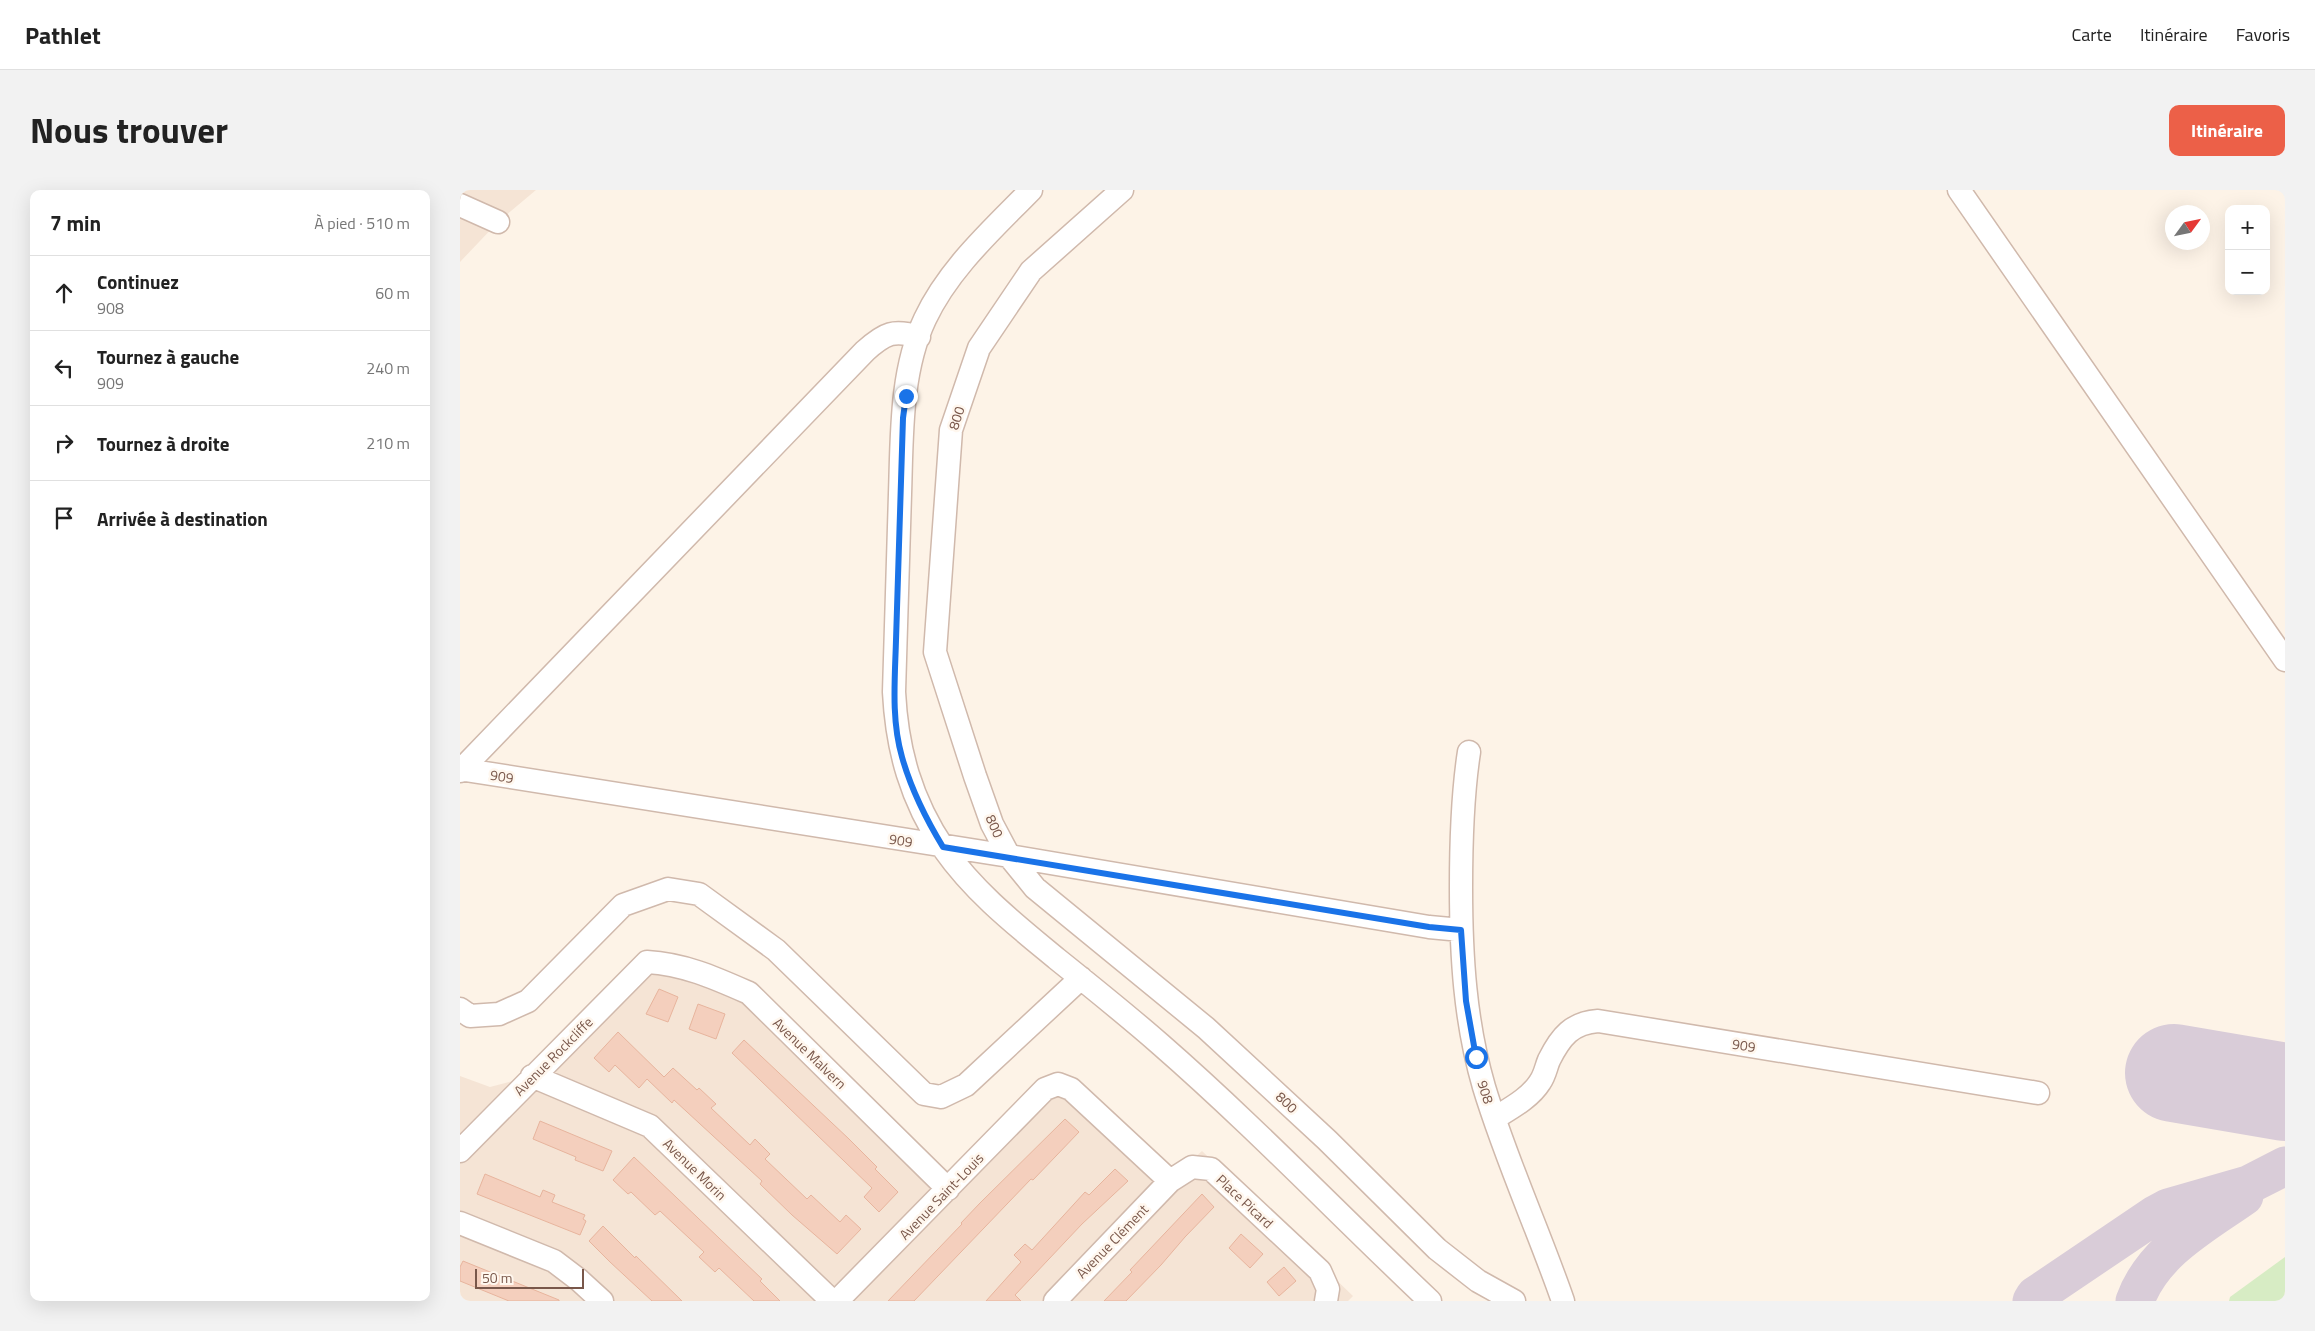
<!DOCTYPE html>
<html lang="fr">
<meta charset="utf-8">
<style>
body{margin:0;font-family:"Titillium Web",sans-serif;background:#f2f2f2;color:#222}
.controls{position:absolute;right:15px;top:15px;display:grid;overflow:hidden;border-radius:10px;box-shadow:0 5px 20px #0002}
.controls button{width:45px;height:45px;display:grid;place-items:center;padding:0;border:0;border-bottom:1px solid #e0e0e0;background:#fff;color:#222;font:25px sans-serif}
.compass{position:absolute;left:1705px;top:15px;width:45px;height:45px;border-radius:50%;background:#fff;box-shadow:0 5px 20px #0002;rotate:57deg}
.scale{position:absolute;left:15px;bottom:12px;width:109px;box-sizing:border-box;padding-left:5px;border:2px solid #79574a;border-top:0;font-size:14px;line-height:18px;white-space:nowrap;color:#79574a;-webkit-text-stroke:4px #fff7ee;paint-order:stroke}
.stop{position:absolute;width:15px;height:15px;margin:-11px;border:4px solid #1a73e8;border-radius:50%;background:#fff}
.stop.end{background:#1a73e8;border-color:#fff;box-shadow:0 1px 5px #0008}
.list{margin:0;padding:0;list-style:none}
h2{display:flex;justify-content:space-between;align-items:center;height:65px;margin:0;padding:0 20px;font-size:21px}
h2 small{font-size:16px;font-weight:400;color:#767676}
.list li{display:grid;grid-template-columns:32px 1fr auto;gap:15px;align-items:center;box-sizing:border-box;height:75px;padding:0 20px;border-top:1px solid #e0e0e0}
.list b{display:block;font-size:19px;white-space:nowrap}
.list p{margin:0;font-size:16px;white-space:nowrap;color:#767676}
.list em{font-size:16px;font-style:normal;color:#767676}
.icon{flex:none;width:28px;height:28px;fill:none;stroke:currentColor;stroke-width:2;stroke-linecap:round;stroke-linejoin:round}
.map{position:relative;flex:none;width:1825px;height:1111px;overflow:hidden;border-radius:10px}
header{display:flex;align-items:center;gap:30px;box-sizing:border-box;height:70px;padding:0 25px;background:#fff;border-bottom:1px solid #e0e0e0}
header strong{font-size:24px}
nav{display:flex;gap:28px;margin-inline-start:auto;font-size:18px}
.intro{display:flex;align-items:center;justify-content:space-between;box-sizing:border-box;height:120px;padding:0 30px}
h1{margin:0;font-size:35px}
.button{padding:12px 22px;border-radius:10px;background:#ec6048;color:#fff;font-size:18px;font-weight:700}
main{display:flex;gap:30px;padding:0 30px}
aside{flex:1;background:#fff;border-radius:10px;box-shadow:0 5px 20px #0002}
.map>svg:first-child{display:block}
.residential{fill:#f5e4d5}
.green{fill:#d7ecc4}
.lines{fill:none;stroke-linecap:round;stroke-linejoin:round}
.taxiway{stroke:#d9ccd8;stroke-width:39}
.runway{stroke:#d9ccd8;stroke-width:98}
.building{fill:#f4cfbd;stroke:#e7b49d}
.minor-casing{stroke:#d0b9ac;stroke-width:25}
.minor{stroke:#fff;stroke-width:22}
.route{stroke:#1a73e8;stroke-width:6}
.labels{text-anchor:middle;dominant-baseline:central;stroke-width:5;stroke-linejoin:round;paint-order:stroke}
.street-label{font-size:14px;fill:#79574a;stroke:#fff7ee}
</style>
<header>
<strong>Pathlet</strong>
<nav><a>Carte</a><a>Itinéraire</a><a>Favoris</a></nav>
</header>
<div class="intro"><h1>Nous trouver</h1><a class="button">Itinéraire</a></div>
<main>
<aside>
<h2>7 min<small>À pied · 510 m</small></h2>
<ul class="list">
<li><svg class="icon" aria-label="ahead" viewBox="0 0 24 24"><path d="M12 20V5M6 11l6-6 6 6"/></svg><div><b>Continuez</b><p>908</p></div><em>60 m</em></li>
<li><svg class="icon" aria-label="left" viewBox="0 0 24 24"><path d="M17 20v-9H6M10 6l-5 5 5 5"/></svg><div><b>Tournez à gauche</b><p>909</p></div><em>240 m</em></li>
<li><svg class="icon" aria-label="right" viewBox="0 0 24 24"><path d="M7 20v-9h11M14 6l5 5-5 5"/></svg><div><b>Tournez à droite</b></div><em>210 m</em></li>
<li><svg class="icon" aria-label="arrive" viewBox="0 0 24 24"><path d="M6 21V4h12l-3 4 3 4H6"/></svg><div><b>Arrivée à destination</b></div></li>
</ul>
</aside>
<div class="map">
<svg width="1825" height="1111" viewBox="0 0 1825 1111">
<rect width="100%" height="100%" fill="#fdf3e7"/>
<!-- residential -->
<path class="residential" d="M0,0h76l-38,32 -38,40z
M187,772l102,31 199,195 110,-104 111,97 33,-30 151,145 -5,5h-888v-225l30,11 42,-11z"/>
<!-- green -->
<path class="green" d="M1825,1067v44h-56l1,-4z"/>
<g class="lines">
<!-- taxiway -->
<path class="taxiway" d="M1572,1111l3,-5 120,-81 13,-7 80,-23 37,-19
M1675,1111c18,-50 68,-76 109,-105"/>
<!-- runway -->
<path class="runway" d="M1714,883l111,19"/>
</g>
<!-- building -->
<path class="building" d="M199,799l19,8 -10,25 -22,-8z
M238,814l27,10 -9,25 -27,-10z
M158,842l46,45 9,-9 24,22 2,-2 17,16 -5,4 39,37 5,-6 15,15 -5,5 42,40 4,-4 29,27 6,-7 15,14 -24,25 -45,-39 -32,-31 2,-3 -88,-81 -2,3 -25,-24 -8,9 -24,-23 -6,7 -15,-14z
M284,850l105,99 28,28 -2,2 23,23 -19,20 -15,-15 8,-9 -140,-135z
M605,929l14,13 -46,48 -2,-1 -117,122h-26l74,-77 -1,-1 19,-20z
M80,931l72,30 -9,20 -28,-11 1,-3 -43,-18z
M174,967l128,122 -2,2 20,20h-26l-35,-33 -4,4 -16,-15 5,-5 -44,-41 -5,4 -24,-23 -3,2 -15,-14z
M655,979l13,12 -46,43 -67,71 6,6h-35l35,-39 -7,-7 11,-11 7,6 53,-58 4,3z
M25,984l55,23 3,-7 12,5 -3,7 33,13 -2,4 3,2 -6,14 -103,-41z
M742,1004l12,13 -29,30 -24,28 -35,36h-22l28,-29 -2,-2z
M143,1036l32,32 1,-2 46,45h-30l-42,-39 -21,-21z
M781,1044l22,20 -13,14 -21,-20z
M3,1071l96,39v1h-50l-49,-20v-14z
M824,1077l12,14 -17,15 -12,-14z"/>
<g class="lines">
<!-- minor casing -->
<g class="minor-casing">
<path id="minor" d="M571,0c-38,39 -82,78 -106,129 -25,53 -23,118 -25,175 -2,66 -4,132 -6,198 3,58 17,108 50,157 31,44 72,76 113,110 35,28 70,56 103,85 94,82 180,172 270,257
M662,0l-91,81 -52,77 -28,82 -16,222 40,124 17,48 17,32 26,32 171,140 121,112 110,109 41,32 36,20
M1499,0l326,470
M0,15l38,17
M1009,562c-7,45 -8,91 -8,136 0,68 4,134 23,199 22,73 54,142 79,214
M0,579l549,87 420,71 32,3
M0,581l405,-420c20,-18 29,-22 54,-14
M0,819l10,7 29,-2 29,-13 95,-96 45,-16 31,5 77,56 148,144 17,3 25,-12 115,-107
M72,886l118,50 182,175
M1035,928c16,-10 35,-20 45,-36 5,-7 6,-15 9,-22 12,-24 23,-37 49,-39l440,72
M0,961l187,-189c37,2 68,16 102,31l199,196
M0,1033l94,38 25,19 23,21
M377,1111l208,-212 13,-5 13,5 99,92
M595,1111l115,-120 22,-14 19,2 109,102 8,18 -2,12"/>
</g>
<!-- minor -->
<use href="#minor" class="minor"/>
</g>
<g class="lines">
<!-- route -->
<path class="route" d="M446,206l-3,22c-2,74 -5,148 -7,222 -1,38 -5,79 6,117 9,32 24,62 41,90l486,80 32,3 5,71 10,56"/>
</g>
<g class="labels">
<!-- street labels -->
<g class="street-label">
<text transform="translate(496 228) rotate(-73)">800</text>
<text transform="translate(42 586) rotate(9)">909</text>
<text transform="translate(535 636) rotate(66)">800</text>
<text transform="translate(441 650) rotate(9)">909</text>
<text transform="translate(1284 855) rotate(9)">909</text>
<text transform="translate(350 863) rotate(44)">Avenue Malvern</text>
<text transform="translate(93 866) rotate(-45)">Avenue Rockcliffe</text>
<text transform="translate(1026 902) rotate(73)">908</text>
<text transform="translate(827 912) rotate(43)">800</text>
<text transform="translate(235 979) rotate(44)">Avenue Morin</text>
<text transform="translate(481 1006) rotate(-46)">Avenue Saint-Louis</text>
<text transform="translate(785 1011) rotate(43)">Place Picard</text>
<text transform="translate(652 1051) rotate(-46)">Avenue Clément</text>
</g>
</g>
</svg>
<div class="controls">
<button>+</button>
<button>−</button>
</div>
<svg class="compass" viewBox="-18 -18 36 36"><path d="M0-13l5 13h-10z" fill="#e53935"/><path d="M0 13l5-13h-10z" fill="#767676"/></svg>
<div class="scale">50 m</div>
<div class="stop" style="left:1016px;top:867px"></div>
<div class="stop end" style="left:446px;top:206px"></div>
</div>
</main>
